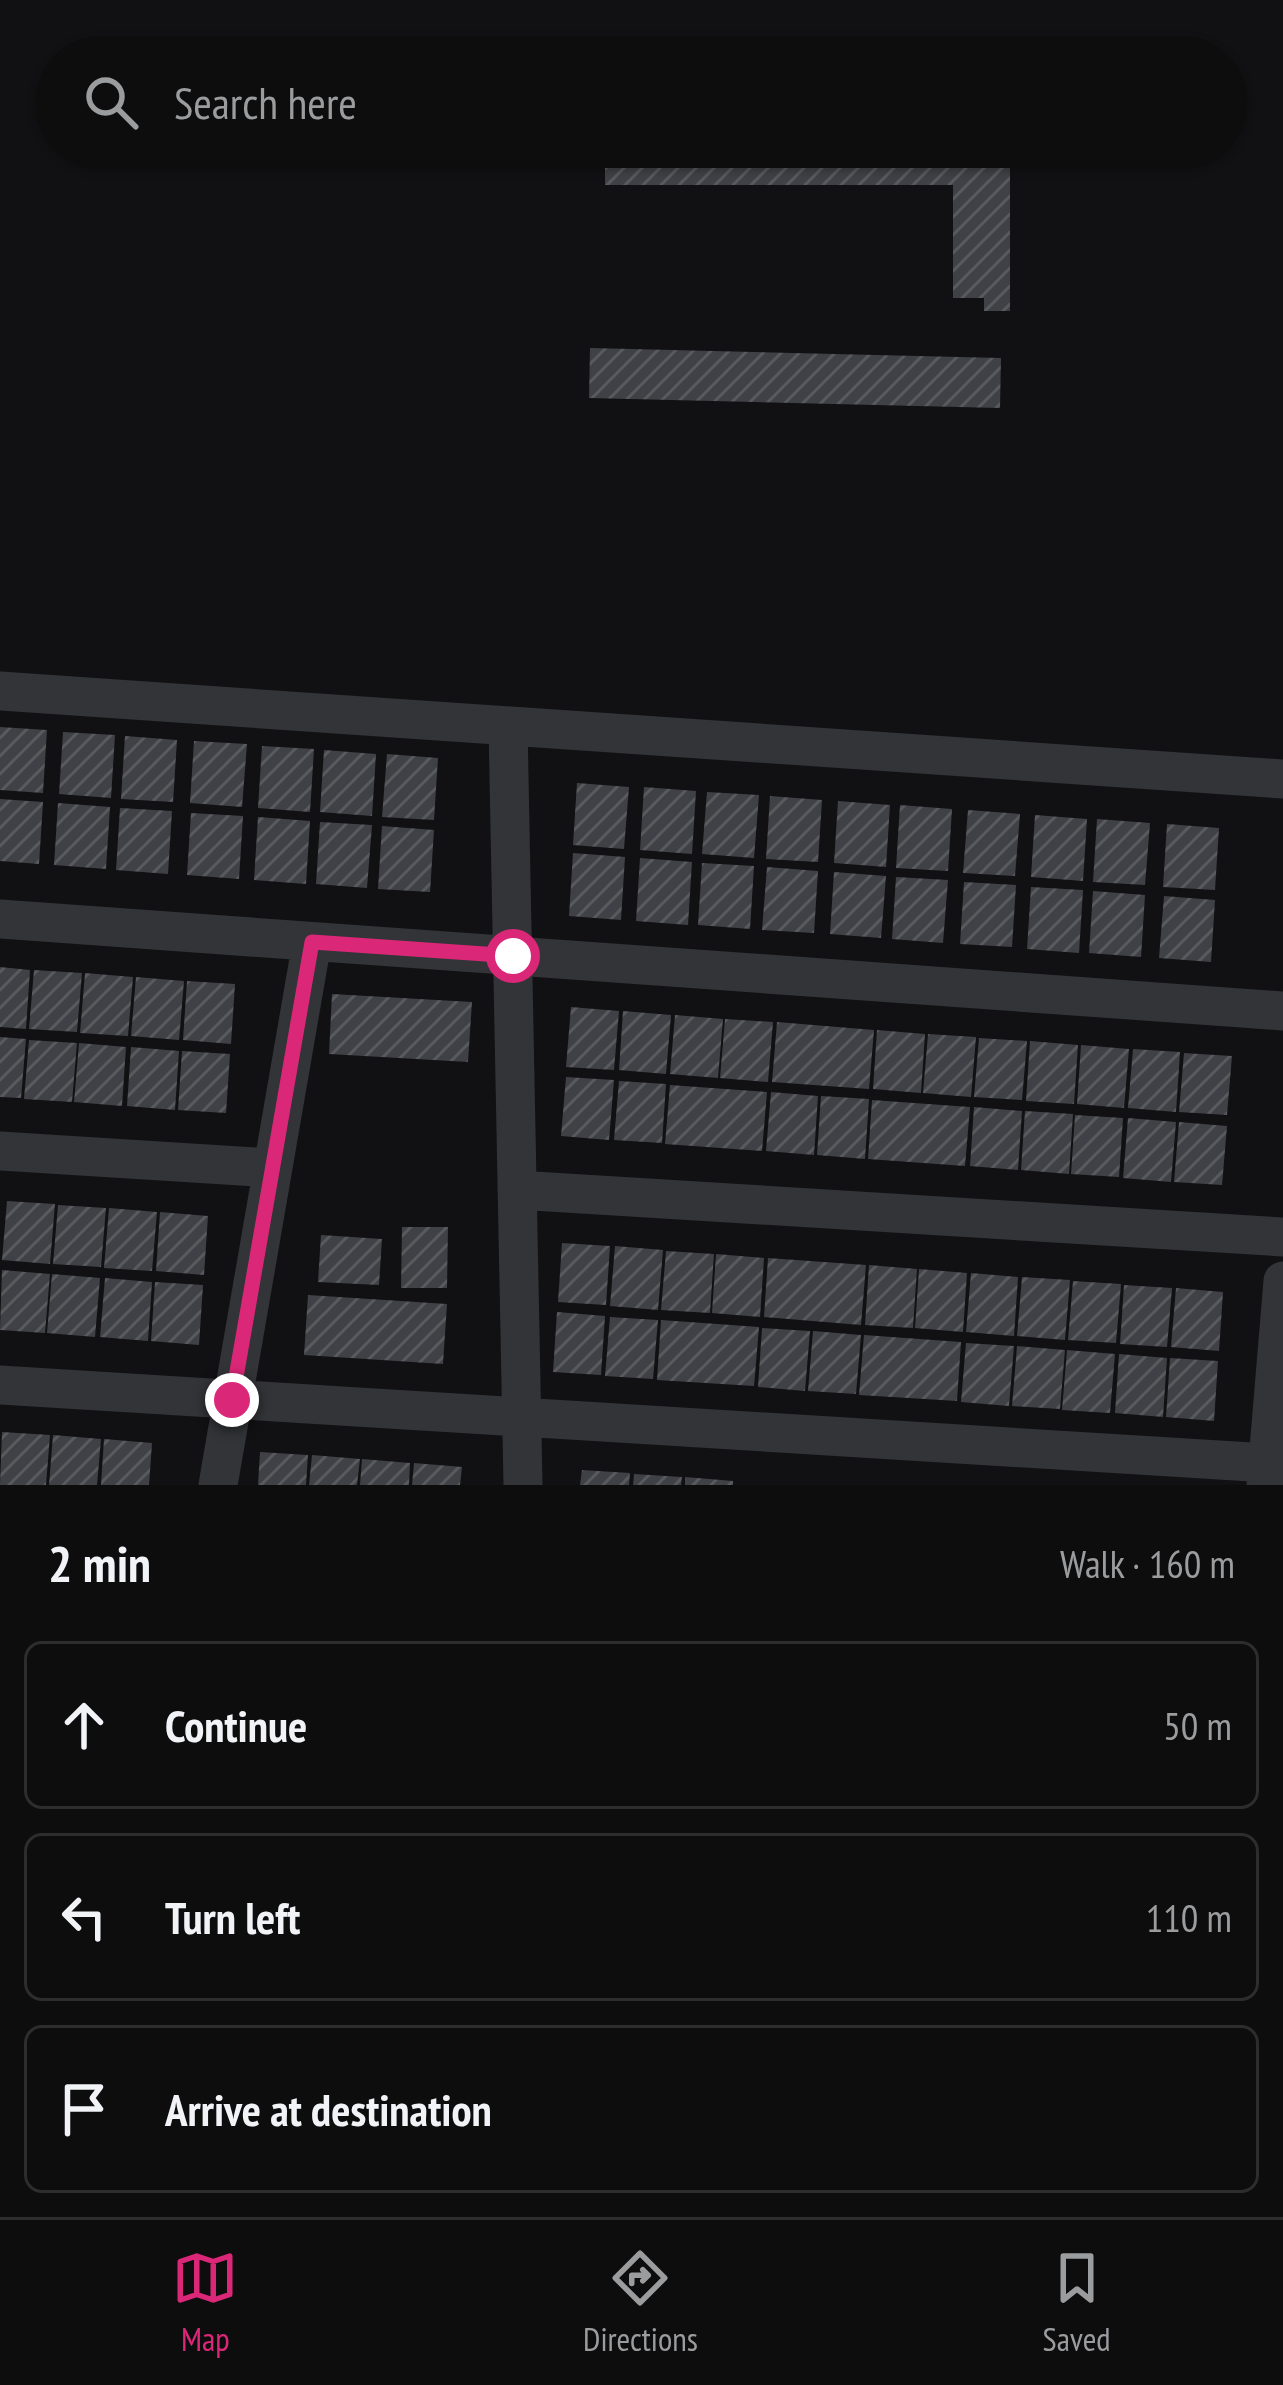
<!DOCTYPE html>
<meta charset="utf-8">
<style>
body{margin:0;font-family:"PT Sans Narrow",sans-serif;background:#161617;color:#f1f3f6}
.stop{position:absolute;width:36px;height:36px;margin:-27px;border:9px solid #db2777;border-radius:50%;background:#fff}
.stop.end{background:#db2777;border-color:#fff;box-shadow:0 3px 12px #0008}
.list{margin:0;padding:0;list-style:none}
h2{display:flex;justify-content:space-between;align-items:center;height:156px;margin:0;padding:0 48px;font-size:51px}
h2 small{font-size:39px;font-weight:400;color:#9a9c9e}
.list li{display:grid;grid-template-columns:78px 1fr auto;gap:36px;align-items:center;box-sizing:border-box;height:168px;margin:0 24px 24px;padding:0 24px;border:3px solid #2d2d2e;border-radius:18px}
.list b{display:block;font-size:45px;white-space:nowrap}
.list em{font-size:39px;font-style:normal;color:#9a9c9e}
.icon{flex:none;width:66px;height:66px;fill:none;stroke:currentColor;stroke-width:2;stroke-linecap:round;stroke-linejoin:round}
.map{position:relative;flex:none;width:1283px;height:1485px;overflow:hidden}
.search{position:absolute;background:#0d0d0e;box-shadow:0 3px 9px #0004;left:36px;right:36px;top:36px;height:132px;display:flex;align-items:center;gap:30px;box-sizing:border-box;padding:0 42px;border-radius:66px;color:#9a9c9e;font-size:45px}
.sheet{height:732px;background:#0d0d0e}
nav{display:flex;justify-content:space-around;align-items:center;box-sizing:border-box;height:168px;border-top:3px solid #2d2d2e;background:#0d0d0e;font-size:33px;color:#9a9c9e}
nav a{display:grid;justify-items:center;gap:6px}
nav .on{color:#db2777}
.map>svg:first-child{display:block}
.building{fill:url(#building-hatch)}
.lines{fill:none;stroke-linecap:round;stroke-linejoin:round}
.minor{stroke:#323437;stroke-width:39}
.route{stroke:#db2777;stroke-width:15}
</style>
<div class="map">
<svg width="1283" height="1485" viewBox="0 0 1283 1485">
<defs>
<pattern id="building-hatch" width="6" height="6" patternUnits="userSpaceOnUse" patternTransform="scale(3)"><rect width="6" height="6" fill="#404146"/><path d="M-1 1l2-2M0 6l6-6M5 7l2-2" fill="none" stroke="#585a5e"/></pattern>
</defs>
<rect width="100%" height="100%" fill="#111113"/>
<!-- building -->
<path class="building" d="M605,147h405v164h-26v-13h-31v-113h-348z
M590,348l411,10 -1,50 -411,-10z
M0,727l47,3 -4,63 -43,-3z
M63,732l52,3 -4,63 -52,-4z
M125,736l52,4 -4,62 -52,-3z
M194,741l53,3 -5,63 -52,-4z
M262,746l52,3 -4,63 -52,-4z
M324,750l52,4 -4,62 -52,-4z
M387,754l51,4 -4,62 -52,-3z
M577,783l52,4 -5,62 -51,-4z
M644,787l52,4 -4,63 -52,-4z
M707,792l52,3 -5,63 -52,-4z
M770,796l52,4 -4,62 -52,-3z
M0,799l43,3 -4,62 -39,-3z
M838,801l52,4 -4,62 -52,-4z
M58,803l52,4 -4,62 -52,-4z
M900,805l52,4 -4,62 -52,-3z
M120,808l52,3 -4,63 -52,-4z
M968,810l52,4 -5,62 -52,-3z
M191,813l52,3 -4,63 -52,-4z
M1035,815l52,4 -4,62 -52,-4z
M258,817l52,4 -4,63 -52,-4z
M1097,819l53,4 -5,62 -52,-3z
M320,822l52,3 -5,63 -51,-4z
M1167,824l52,4 -4,62 -52,-3z
M382,826l52,4 -4,62 -52,-3z
M573,853l52,4 -4,63 -52,-4z
M640,858l52,4 -4,63 -52,-4z
M702,863l52,3 -4,63 -52,-4z
M767,867l51,4 -4,62 -52,-3z
M834,872l52,4 -5,62 -51,-4z
M896,877l52,3 -5,63 -51,-4z
M964,882l52,3 -4,62 -52,-3z
M1031,887l52,3 -4,63 -52,-4z
M1093,891l52,4 -4,62 -52,-4z
M1164,896l51,4 -4,62 -52,-4z
M0,967l30,3 -4,59 -26,-2z
M34,970l48,3 -5,59 -48,-3z
M85,973l48,4 -5,59 -48,-3z
M136,977l48,4 -5,59 -48,-4z
M187,981l48,3 -4,60 -48,-4z
M332,994l140,8 -4,60 -139,-8z
M571,1007l48,4 -5,59 -48,-3z
M623,1011l48,4 -5,59 -47,-4z
M675,1015l48,4 -5,59 -48,-4z
M725,1019l48,3 -5,60 -48,-4z
M777,1022l97,8 -5,59 -97,-7z
M877,1030l48,4 -4,59 -48,-4z
M928,1034l48,3 -5,60 -48,-4z
M0,1037l26,2 -5,59 -21,-1z
M979,1038l48,3 -5,59 -48,-3z
M29,1040l48,3 -5,59 -48,-3z
M1030,1041l48,4 -4,59 -48,-3z
M79,1043l47,4 -4,59 -48,-4z
M1081,1045l48,4 -5,59 -47,-4z
M131,1047l48,4 -4,59 -48,-4z
M1133,1049l47,3 -4,60 -48,-4z
M182,1051l48,3 -4,59 -48,-3z
M1184,1053l48,3 -5,59 -48,-3z
M566,1077l48,3 -5,60 -48,-4z
M619,1081l47,3 -4,59 -48,-3z
M670,1085l97,7 -5,59 -97,-7z
M771,1092l47,4 -4,59 -48,-4z
M821,1096l48,3 -4,60 -48,-4z
M872,1100l98,7 -5,59 -97,-7z
M974,1107l48,4 -4,59 -48,-4z
M1025,1111l48,3 -4,60 -48,-4z
M1075,1115l48,3 -4,59 -48,-3z
M1128,1118l48,4 -5,60 -48,-4z
M1179,1122l48,4 -5,59 -48,-3z
M7,1201l48,3 -5,60 -48,-4z
M58,1205l48,3 -5,59 -48,-3z
M109,1208l48,4 -5,59 -48,-3z
M160,1212l48,4 -4,59 -48,-4z
M402,1227h46l-1,61h-46z
M321,1235l61,4 -3,46 -61,-3z
M562,1243l48,3 -4,59 -48,-3z
M615,1246l48,4 -5,60 -48,-4z
M666,1251l48,3 -4,59 -49,-3z
M716,1254l48,4 -4,59 -48,-4z
M768,1258l98,7 -5,60 -97,-8z
M869,1265l48,4 -4,59 -48,-3z
M919,1269l48,4 -4,59 -48,-4z
M2,1270l48,4 -5,59 -45,-3z
M971,1273l47,4 -4,59 -48,-4z
M52,1274l48,4 -5,59 -48,-4z
M1022,1277l48,3 -5,60 -48,-4z
M105,1278l47,4 -4,59 -48,-4z
M1073,1281l48,3 -5,59 -48,-3z
M155,1282l48,3 -4,60 -48,-4z
M1124,1285l48,3 -5,59 -47,-3z
M1176,1288l47,4 -4,59 -48,-4z
M308,1295l139,9 -4,60 -139,-9z
M557,1312l48,4 -4,59 -48,-3z
M610,1317l48,3 -5,59 -48,-3z
M661,1320l98,7 -5,59 -97,-6z
M762,1328l48,3 -5,60 -47,-4z
M813,1331l48,4 -5,59 -48,-3z
M864,1335l97,7 -4,59 -98,-6z
M966,1343l48,3 -5,60 -48,-4z
M1017,1346l48,4 -5,59 -48,-3z
M1067,1350l48,4 -5,59 -48,-3z
M1119,1354l48,4 -4,59 -48,-4z
M1170,1358l48,3 -4,60 -48,-4z
M2,1432l48,3 -4,50h-46z
M53,1435l48,4 -4,46h-48z
M104,1439l48,4 -3,42h-48z
M260,1452l48,3 -2,30h-48z
M312,1455l48,4 -3,26h-48z
M362,1459l48,4 -1,22h-49z
M414,1463l48,4 -2,18h-48z
M582,1470l48,3 -1,12h-49z
M634,1474l48,3 -1,8h-48z
M685,1477l48,4v4h-48z"/>
<g class="lines">
<!-- minor -->
<path class="minor" d="M0,691l1283,88
M508,726l15,759
M0,919l1283,92
M0,1151l272,17
M517,1190l766,47
M0,1385l1268,78
M218,1485l94,-543
M1266,1485l17,-204"/>
</g>
<g class="lines">
<!-- route -->
<path class="route" d="M232,1400l80,-458 201,14"/>
</g>
</svg>
<div class="stop" style="left:513px;top:956px"></div>
<div class="stop end" style="left:232px;top:1400px"></div>
<div class="search"><svg class="icon" aria-label="search" viewBox="0 0 24 24"><circle cx="10" cy="10" r="6"/><path d="M15 15l6 6"/></svg>Search here</div>
</div>
<section class="sheet">
<h2>2 min<small>Walk · 160 m</small></h2>
<ul class="list">
<li><svg class="icon" aria-label="ahead" viewBox="0 0 24 24"><path d="M12 20V5M6 11l6-6 6 6"/></svg><div><b>Continue</b></div><em>50 m</em></li>
<li><svg class="icon" aria-label="left" viewBox="0 0 24 24"><path d="M17 20v-9H6M10 6l-5 5 5 5"/></svg><div><b>Turn left</b></div><em>110 m</em></li>
<li><svg class="icon" aria-label="arrive" viewBox="0 0 24 24"><path d="M6 21V4h12l-3 4 3 4H6"/></svg><div><b>Arrive at destination</b></div></li>
</ul>
</section>
<nav>
<a class="on"><svg class="icon" aria-label="map" viewBox="0 0 24 24"><path d="M3 6l6-2 6 2 6-2v14l-6 2-6-2-6 2zM9 4v14M15 6v14"/></svg>Map</a>
<a><svg class="icon" aria-label="directions" viewBox="0 0 24 24"><path d="M12 3l9 9-9 9-9-9zM9 14v-3h6M13 9l2 2-2 2"/></svg>Directions</a>
<a><svg class="icon" aria-label="saved" viewBox="0 0 24 24"><path d="M7 4h10v16l-5-4-5 4z"/></svg>Saved</a>
</nav>
